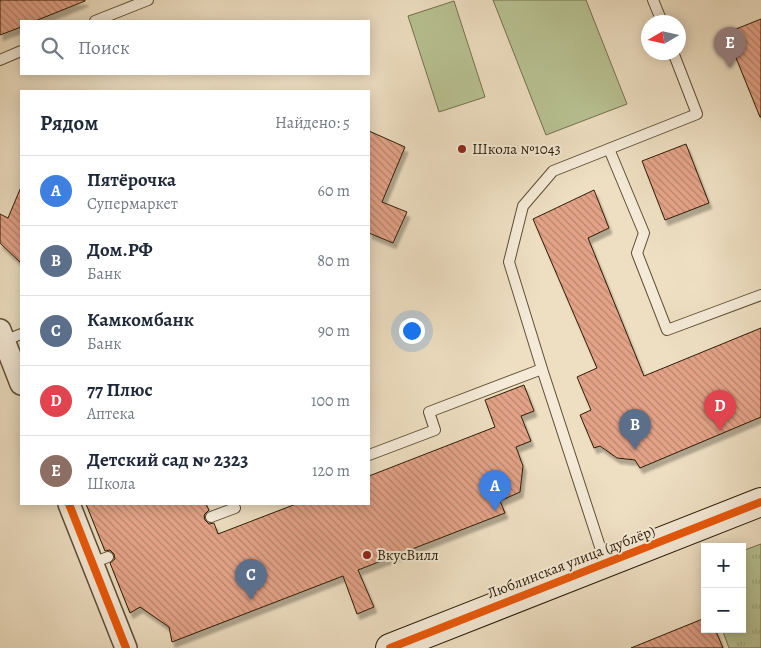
<!DOCTYPE html>
<html lang="ru">
<meta charset="utf-8">
<style>
body{margin:0;font-family:Alegreya,serif;background:#f2f2f3;color:#1f2937}
.controls{position:absolute;right:15px;bottom:15px;display:grid;overflow:hidden;border-radius:0px;box-shadow:0 2px 12px #0003}
.controls button{width:45px;height:45px;display:grid;place-items:center;padding:0;border:0;border-bottom:1px solid #e0e1e3;background:#fff;color:#1f2937;font:25px sans-serif}
.compass{position:absolute;left:641px;top:15px;width:45px;height:45px;border-radius:50%;background:#fff;box-shadow:0 2px 12px #0003;rotate:261deg}
.you{position:absolute;left:411px;top:330px;width:18px;height:18px;margin:-12px;border:4px solid #fff;border-radius:50%;background:#1a73e8;box-shadow:0 0 0 8px #1a73e833}
.badge{display:grid;place-items:center;width:32px;height:32px;border-radius:50%;background:#b45309;color:#fff;font-size:16px;font-weight:700}
.pin{position:absolute;translate:-50% -41px;filter:drop-shadow(0 1px 2px #0008)}
.pin::after{content:'';position:absolute;top:26px;width:18px;height:15px;background:inherit;clip-path:polygon(0 0,100% 0,50% 100%)}
.list{margin:0;padding:0;list-style:none}
h2{display:flex;justify-content:space-between;align-items:center;height:65px;margin:0;padding:0 20px;font-size:21px}
h2 small{font-size:16px;font-weight:400;color:#747a83}
.list li{display:grid;grid-template-columns:32px 1fr auto;gap:15px;align-items:center;box-sizing:border-box;height:70px;padding:0 20px;border-top:1px solid #e0e1e3}
.list b{display:block;font-size:19px;white-space:nowrap}
.list p{margin:0;font-size:16px;white-space:nowrap;color:#747a83}
.list em{font-size:16px;font-style:normal;color:#747a83}
.icon{flex:none;width:28px;height:28px;fill:none;stroke:currentColor;stroke-width:2;stroke-linecap:round;stroke-linejoin:round}
.map{position:relative;flex:none;width:761px;height:648px;overflow:hidden}
.search{position:absolute;background:#fff;box-shadow:0 2px 12px #0003;left:20px;top:20px;width:350px;height:55px;display:flex;align-items:center;gap:12px;box-sizing:border-box;padding:0 18px;border-radius:0px;color:#747a83;font-size:19px}
.panel{position:absolute;background:#fff;box-shadow:0 2px 12px #0003;left:20px;top:90px;width:350px;height:415px;border-radius:0px}
.map>svg:first-child{display:block}
.grass{fill:url(#grass-tufts);stroke:#74704c}
.pitch{fill:#b8c293;stroke:#74704c}
.building{fill:url(#building-back-hatch);stroke:#2f1d05;filter:url(#shadow)}
.lines{fill:none;stroke-linecap:round;stroke-linejoin:round}
.lane-casing{stroke:#5f4e34;stroke-width:12}
.street-casing{stroke:#5f4e34;stroke-width:24}
.secondary-casing{stroke:#2f1d05;stroke-width:30}
.lane{stroke:#f4ead7;stroke-width:10}
.street{stroke:#f4ead7;stroke-width:21}
.secondary{stroke:#f4ead7;stroke-width:28}
.cycleway-casing{stroke:#f4ead7;stroke-width:11}
.cycleway{stroke:#e8590c;stroke-width:8}
.poi-dot{fill:#8f2418;stroke:#f4ead7;stroke-width:2}
.labels{text-anchor:middle;dominant-baseline:central;stroke-width:4;stroke-linejoin:round;paint-order:stroke}
.poi-label{font-size:15px;fill:#2f1d05;stroke:#f4ead7;text-anchor:start}
.street-label{font-size:15px;fill:#2f1d05;stroke:#f4ead7}
</style>
<div class="map">
<svg width="761" height="648" viewBox="0 0 761 648">
<defs>
<pattern id="grass-tufts" width="24" height="20" patternUnits="userSpaceOnUse" patternTransform="scale(1.25)"><rect width="24" height="20" fill="#b8c293"/><path d="M3 7l-1-3M5 7V3M7 7l1-3M15 17l-1-3M17 17v-4M19 17l1-3" fill="none" stroke="#9ea67d"/></pattern>
<pattern id="building-back-hatch" width="6" height="6" patternUnits="userSpaceOnUse" patternTransform="scale(1.25)"><rect width="6" height="6" fill="#e4a388"/><path d="M-1 5l2 2M0 0l6 6M5-1l2 2" fill="none" stroke="#b9846d"/></pattern>
<filter id="shadow"><feDropShadow dx="3" dy="5.5" stdDeviation="1" flood-color="#0004"/></filter>
</defs>
<rect width="100%" height="100%" fill="#eedfc2"/>
<filter id="stains"><feTurbulence type="fractalNoise" baseFrequency=".004" numOctaves="4"/><feColorMatrix values="0 0 0 0 .2 0 0 0 0 .09 0 0 0 0 .02 0 0 0 .5 -.17"/></filter>
<radialGradient id="worn" r=".72"><stop offset=".6" stop-color="#630" stop-opacity="0"/><stop offset="1" stop-color="#630" stop-opacity=".3"/></radialGradient>
<!-- grass -->
<path class="grass" d="M761,544v104h-32l-7,-19h20v-78z"/>
<!-- pitch -->
<path class="pitch" d="M493,0h93l41,104 -81,31z
M454,1l31,96 -46,15 -31,-96z"/>
<!-- building -->
<path class="building" d="M0,0h85v1l-50,20h-14v6l-21,8z
M761,19v98h-1l-34,-84z
M369,131l36,16 -23,55 25,10 -14,31 -24,-10z
M686,144l23,59 -44,17 -23,-59z
M21,187v76l-21,-20v-29l8,4z
M594,190l15,38 -21,10 56,138 117,-48v89l-121,51 -5,-8 -18,-2 -17,-12 -6,2 -14,-33 11,-5 -14,-33 20,-9 -64,-149z
M524,385l10,26 -13,5 10,25 -15,6 7,19 -3,26 -20,9 5,12 -147,57 16,37 -17,7 -14,-38 -171,66 -3,-15 -29,-20 -10,6 -20,-50 5,-4 -1,-5 -4,-4 -5,1 -19,-47h120l3,6 -5,5 1,5 4,4 5,-1 4,11 78,-30h73v-28l126,-49 -10,-27z
M705,618v11h10l8,19h-92z"/>
<g class="lines">
<!-- lane casing -->
<g class="lane-casing">
<path id="lane" d="M653,0l9,22
M95,21l53,-21
M0,60l21,-9
M609,149l35,84 -7,20 30,77 94,-35
M4,341l17,-7
M542,369l-33,-107 14,-56 30,-35 144,-57 -24,-62
M369,455l66,-25 -6,-18 113,-43 63,193
M211,517l24,-9
M92,563l16,-6"/>
</g>
<!-- street casing -->
<g class="street-casing">
<path id="street" d="M0,330l21,54
M69,504l57,144"/>
</g>
<!-- secondary casing -->
<g class="secondary-casing">
<path id="secondary" d="M390,648l371,-146"/>
</g>
<!-- lane -->
<use href="#lane" class="lane"/>
<!-- street -->
<use href="#street" class="street"/>
<!-- secondary -->
<use href="#secondary" class="secondary"/>
<!-- cycleway casing -->
<g class="cycleway-casing">
<path id="cycleway" d="M69,504l57,144
M390,648l371,-146"/>
</g>
<!-- cycleway -->
<use href="#cycleway" class="cycleway"/>
</g>
<!-- markers -->
<g class="poi-dot">
<circle cx="462" cy="149" r="5"/>
<circle cx="367" cy="555" r="5"/>
</g>
<g class="labels">
<!-- poi labels -->
<g class="poi-label">
<text x="472" y="149">Школа №1043</text>
<text x="377" y="555">ВкусВилл</text>
</g>
<!-- street labels -->
<g class="street-label">
<text transform="translate(571 562) rotate(-21)">Люблинская улица (дублёр)</text>
</g>
</g>
<rect width="100%" height="100%" filter="url(#stains)"/>
<rect width="100%" height="100%" fill="url(#worn)"/>
</svg>
<div class="controls">
<button>+</button>
<button>−</button>
</div>
<svg class="compass" viewBox="-18 -18 36 36"><path d="M0-13l5 13h-10z" fill="#e53935"/><path d="M0 13l5-13h-10z" fill="#747a83"/></svg>
<div class="you"></div>
<div class="pin badge" style="left:495px;top:511px;background:#3f7fe0">A</div>
<div class="pin badge" style="left:635px;top:450px;background:#5c6f8a">B</div>
<div class="pin badge" style="left:251px;top:600px;background:#5c6f8a">C</div>
<div class="pin badge" style="left:720px;top:431px;background:#e0444e">D</div>
<div class="pin badge" style="left:730px;top:68px;background:#8d6e63">E</div>
<div class="search"><svg class="icon" aria-label="search" viewBox="0 0 24 24"><circle cx="10" cy="10" r="6"/><path d="M15 15l6 6"/></svg>Поиск</div>
<section class="panel">
<h2>Рядом<small>Найдено: 5</small></h2>
<ul class="list">
<li><span class="badge" style="background:#3f7fe0">A</span><div><b>Пятёрочка</b><p>Супермаркет</p></div><em>60 m</em></li>
<li><span class="badge" style="background:#5c6f8a">B</span><div><b>Дом.РФ</b><p>Банк</p></div><em>80 m</em></li>
<li><span class="badge" style="background:#5c6f8a">C</span><div><b>Камкомбанк</b><p>Банк</p></div><em>90 m</em></li>
<li><span class="badge" style="background:#e0444e">D</span><div><b>77 Плюс</b><p>Аптека</p></div><em>100 m</em></li>
<li><span class="badge" style="background:#8d6e63">E</span><div><b>Детский сад № 2323</b><p>Школа</p></div><em>120 m</em></li>
</ul>
</section>
</div>
